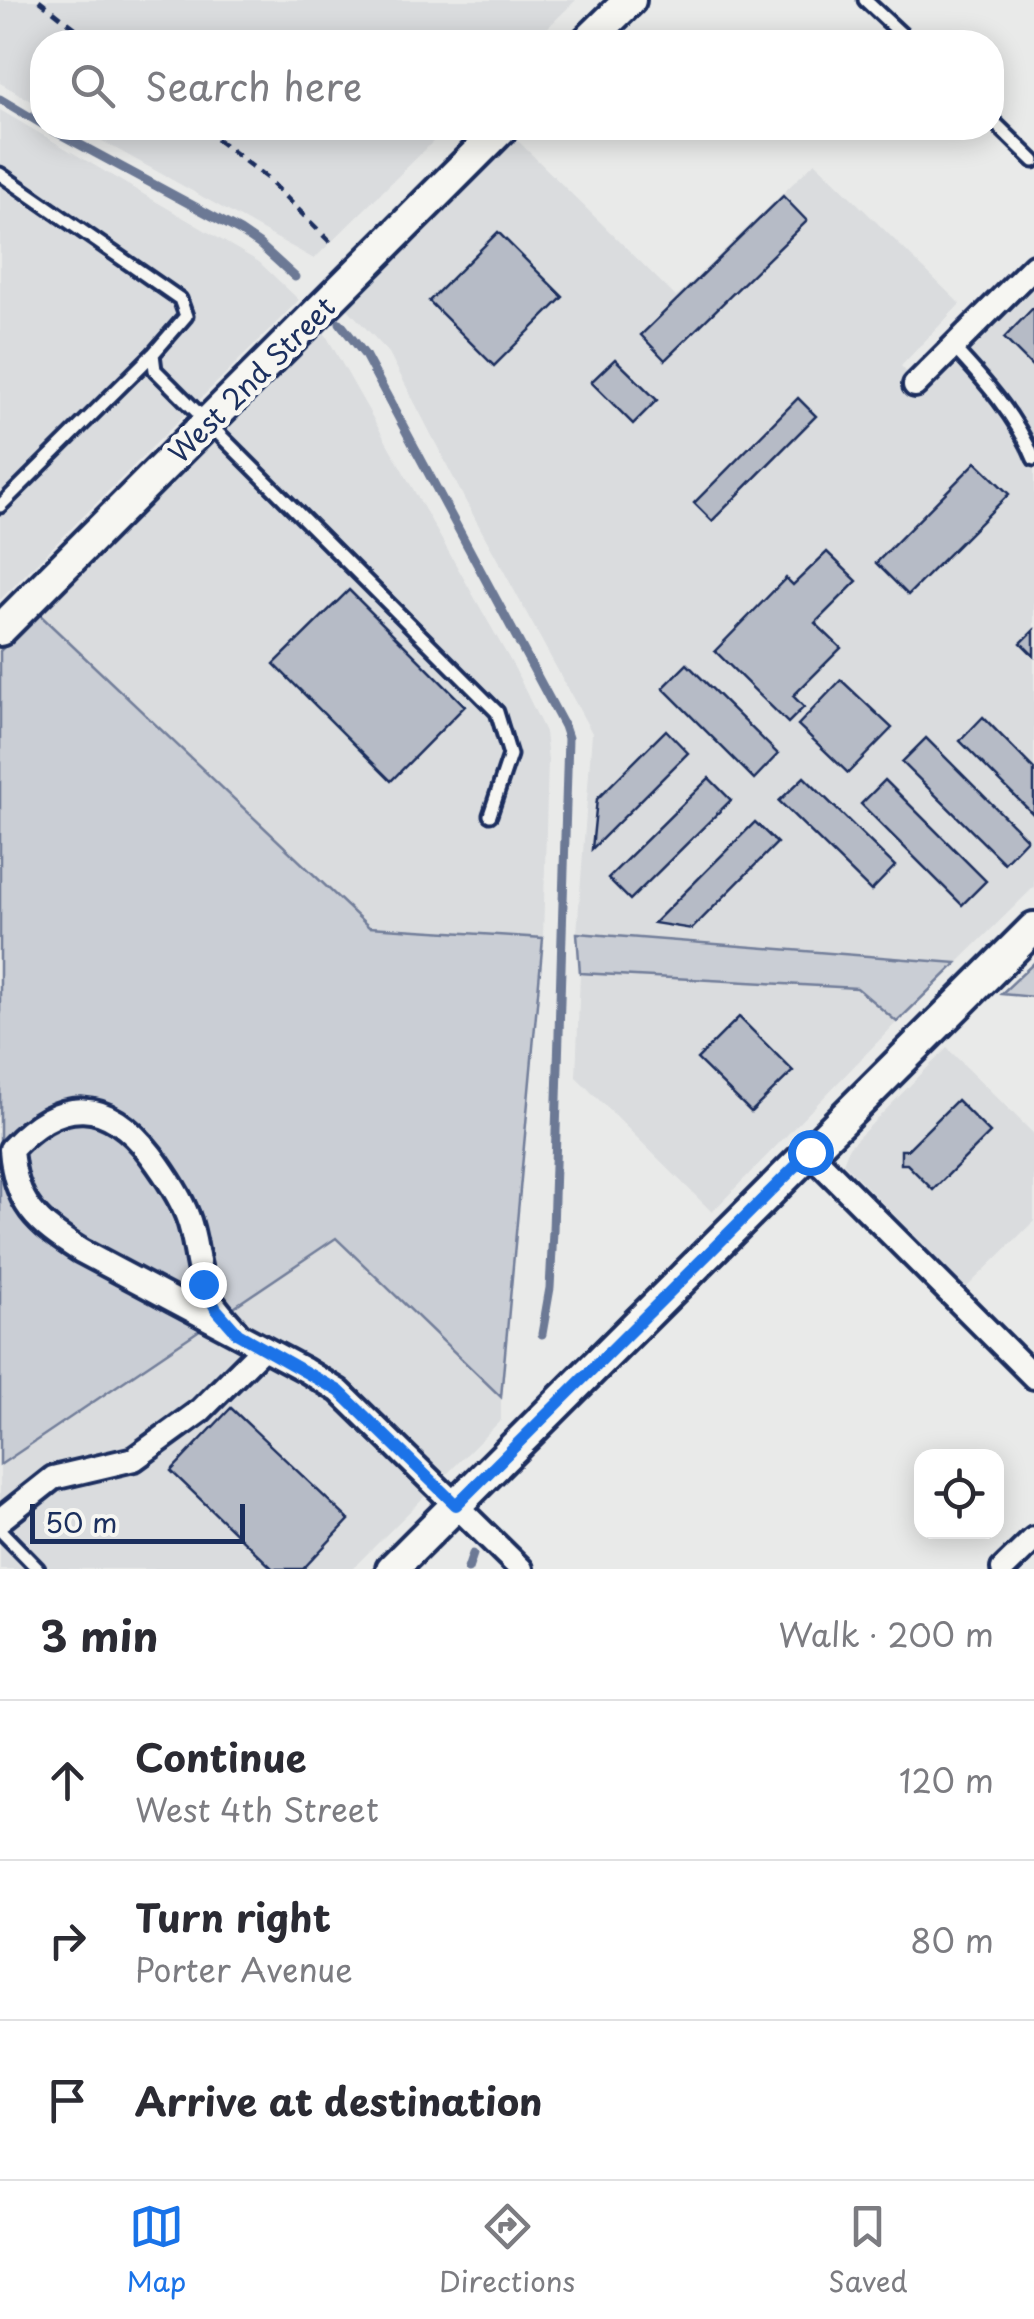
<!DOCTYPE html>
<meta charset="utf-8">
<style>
body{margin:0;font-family:"Playpen Sans",sans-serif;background:#f7f7f7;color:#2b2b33}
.controls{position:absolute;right:30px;bottom:30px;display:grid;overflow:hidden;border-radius:20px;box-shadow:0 5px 25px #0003}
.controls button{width:90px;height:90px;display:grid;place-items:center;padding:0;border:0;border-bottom:2px solid #e1e1e2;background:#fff;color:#2b2b33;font:50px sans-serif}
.scale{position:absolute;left:30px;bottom:25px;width:215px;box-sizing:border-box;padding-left:10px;border:5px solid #1b2f5e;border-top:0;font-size:28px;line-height:35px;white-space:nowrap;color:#1b2f5e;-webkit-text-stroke:8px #f6f6f2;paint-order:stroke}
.stop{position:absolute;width:30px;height:30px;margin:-22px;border:8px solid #1a73e8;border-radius:50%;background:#fff}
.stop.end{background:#1a73e8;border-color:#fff;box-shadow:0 2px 10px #0008}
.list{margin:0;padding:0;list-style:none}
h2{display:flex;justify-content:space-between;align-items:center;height:130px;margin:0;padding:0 40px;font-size:42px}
h2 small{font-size:32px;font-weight:400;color:#7c7c81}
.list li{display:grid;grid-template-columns:65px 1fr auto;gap:30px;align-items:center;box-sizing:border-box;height:160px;padding:0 40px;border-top:2px solid #e1e1e2}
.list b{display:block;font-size:38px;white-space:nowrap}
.list p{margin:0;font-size:32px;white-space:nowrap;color:#7c7c81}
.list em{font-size:32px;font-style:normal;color:#7c7c81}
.icon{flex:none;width:55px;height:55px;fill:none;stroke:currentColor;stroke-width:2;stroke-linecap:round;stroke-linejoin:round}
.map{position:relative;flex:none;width:1034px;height:1569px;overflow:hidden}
.search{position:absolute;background:#fff;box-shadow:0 5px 25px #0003;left:30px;right:30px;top:30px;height:110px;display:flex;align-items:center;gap:25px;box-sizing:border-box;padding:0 35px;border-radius:40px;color:#7c7c81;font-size:38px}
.sheet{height:610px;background:#fff}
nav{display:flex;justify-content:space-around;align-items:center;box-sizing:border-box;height:140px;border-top:2px solid #e1e1e2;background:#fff;font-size:28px;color:#7c7c81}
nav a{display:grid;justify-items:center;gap:5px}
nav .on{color:#1a73e8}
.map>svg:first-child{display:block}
.built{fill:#dadcde}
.green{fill:#caced5;stroke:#727e9a;stroke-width:2.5}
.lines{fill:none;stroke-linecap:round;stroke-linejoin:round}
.stream{stroke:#6c7995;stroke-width:9}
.building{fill:#b6bbc6;stroke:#1b2f5e;stroke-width:2.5}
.service-casing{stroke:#1b2f5e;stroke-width:19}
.minor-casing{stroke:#1b2f5e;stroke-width:30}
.tertiary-casing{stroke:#1b2f5e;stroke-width:38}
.path{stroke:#1b2f5e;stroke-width:5;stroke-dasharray:10 8;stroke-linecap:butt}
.service{stroke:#f6f6f2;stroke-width:11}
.minor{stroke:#f6f6f2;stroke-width:22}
.tertiary{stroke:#f6f6f2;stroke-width:30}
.route{stroke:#1a73e8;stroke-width:12}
.labels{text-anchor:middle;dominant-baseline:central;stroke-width:10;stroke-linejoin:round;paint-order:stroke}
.street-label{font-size:28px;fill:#1b2f5e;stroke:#f6f6f2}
</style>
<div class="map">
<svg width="1034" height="1569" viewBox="0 0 1034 1569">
<rect width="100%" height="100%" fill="#e9eae9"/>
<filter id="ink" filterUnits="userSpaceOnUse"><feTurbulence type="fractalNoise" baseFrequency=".01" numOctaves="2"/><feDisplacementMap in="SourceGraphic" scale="20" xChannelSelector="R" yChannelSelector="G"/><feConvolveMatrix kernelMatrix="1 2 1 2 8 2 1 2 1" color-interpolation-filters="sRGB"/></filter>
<g filter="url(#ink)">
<!-- built -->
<path class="built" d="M0,0h576l-43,42h-491v65l-42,-24z
M0,110l259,152 40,38 -299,300z
M79,128h368l-133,131z
M517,140l159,157 139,-135 145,142 -59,62 24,27 109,-107v601l-77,76 -380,-30 15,-200 -126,-231 -77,-149 -42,-45z
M323,330l192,339 30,63 3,28 -5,178 -174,-11 -331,-314z
M580,973l277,15 40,34 -185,190 -136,-135z
M947,1048l87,86v87l-68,67 -123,-125 6,-16z
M336,1238l165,159v23l-149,149h-352v-104z"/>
<!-- green -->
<path class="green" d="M38,613l331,314 174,11 -42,459 -165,-159 -336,227v-814z
M577,933l380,30 -60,59 -40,-34 -277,-15z
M1034,963v34l-33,-3z"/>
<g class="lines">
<!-- stream -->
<path class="stream" d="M0,99l42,25
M49,128l191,103 19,13 36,33
M340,323l25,32 199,371 4,12 -15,493 -3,57 -8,46
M468,1569l5,-15"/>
</g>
<!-- building -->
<path class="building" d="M783,196l24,25 -142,139 -24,-25z
M498,232l65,65 -69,69 -65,-65z
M1034,307v61l-30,-30z
M615,359l42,41 -24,24 -42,-42z
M798,398l18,18 -104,105 -18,-18z
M976,462l33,32 -101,101 -32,-32z
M827,552l30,29 -42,42 26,25 -48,48 11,11 -16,16 -73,-72 71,-73 7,7z
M349,590l116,116 -74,75 -117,-117z
M1034,630v26l-13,-13z
M687,664l91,90 -24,25 -91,-91z
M841,680l51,48 -44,45 -50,-48z
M983,717l51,52v46l-74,-74z
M666,730l22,23 -96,96 5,-50z
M926,738l101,101 -23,24 -102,-101z
M804,777l91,89 -24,25 -92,-90z
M709,778l22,22 -101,100 -22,-22z
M885,780l101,101 -24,24 -101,-101z
M755,822l22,21 -85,86 -38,-6z
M739,1017l54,54 -42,41 -54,-53z
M957,1100l33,33 -57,57 -26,-26h-6v-14h6z
M231,1408l118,112 -46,49h-30l-102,-98z"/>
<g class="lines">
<!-- service casing -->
<g class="service-casing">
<path id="service" d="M865,0l45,42
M992,120l42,41
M0,174l180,125 6,17 -33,38 2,16 342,342 13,43 -20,60
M953,347c31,33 64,70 81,112
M0,506l153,-152
M0,1530l38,39"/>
</g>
<!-- minor casing -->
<g class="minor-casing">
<path id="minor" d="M915,385l119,-119
M810,1153l224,224
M238,1333c-13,-15 -29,-30 -35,-50 -7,-22 -7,-46 -16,-68 -8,-21 -22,-41 -36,-60 -44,-58 -90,-59 -140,-6 4,55 26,74 70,102l224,119 34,21 182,178
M0,1520l53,-42 81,-19 66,-48 63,-63
M1003,1569l31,-30"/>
</g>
<!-- tertiary casing -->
<g class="tertiary-casing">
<path id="tertiary" d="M587,42l43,-42
M0,630l502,-502
M392,1569l642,-641"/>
</g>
<!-- path -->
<path class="path" d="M39,0l54,42
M202,128l65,50 66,67"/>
<!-- service -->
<use href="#service" class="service"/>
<!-- minor -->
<use href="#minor" class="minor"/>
<!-- tertiary -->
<use href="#tertiary" class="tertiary"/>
</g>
</g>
<g class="lines" filter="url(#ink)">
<!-- route -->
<path class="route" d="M203,1284l13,25 22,25 101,57 117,114 354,-353"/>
</g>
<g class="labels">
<!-- street labels -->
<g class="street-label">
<text transform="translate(251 379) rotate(-45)">West 2nd Street</text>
</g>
</g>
</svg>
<div class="controls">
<button><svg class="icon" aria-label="locate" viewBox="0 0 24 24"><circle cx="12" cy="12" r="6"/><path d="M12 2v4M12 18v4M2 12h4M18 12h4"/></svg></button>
</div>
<div class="scale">50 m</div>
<div class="stop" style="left:810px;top:1152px"></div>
<div class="stop end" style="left:203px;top:1284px"></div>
<div class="search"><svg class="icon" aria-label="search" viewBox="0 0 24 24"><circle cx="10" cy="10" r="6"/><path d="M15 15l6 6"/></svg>Search here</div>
</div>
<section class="sheet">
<h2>3 min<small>Walk · 200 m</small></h2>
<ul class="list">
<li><svg class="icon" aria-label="ahead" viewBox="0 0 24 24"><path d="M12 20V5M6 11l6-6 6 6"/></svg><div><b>Continue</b><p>West 4th Street</p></div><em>120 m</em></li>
<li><svg class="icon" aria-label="right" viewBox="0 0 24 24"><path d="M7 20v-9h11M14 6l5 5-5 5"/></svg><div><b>Turn right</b><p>Porter Avenue</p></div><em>80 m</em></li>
<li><svg class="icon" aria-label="arrive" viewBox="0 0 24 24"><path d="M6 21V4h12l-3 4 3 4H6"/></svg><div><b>Arrive at destination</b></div></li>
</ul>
</section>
<nav>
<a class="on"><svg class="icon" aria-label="map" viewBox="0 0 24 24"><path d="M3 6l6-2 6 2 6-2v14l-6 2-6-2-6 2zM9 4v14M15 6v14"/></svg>Map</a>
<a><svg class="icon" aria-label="directions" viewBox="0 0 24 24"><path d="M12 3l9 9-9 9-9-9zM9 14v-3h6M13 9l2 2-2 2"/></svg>Directions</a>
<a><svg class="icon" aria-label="saved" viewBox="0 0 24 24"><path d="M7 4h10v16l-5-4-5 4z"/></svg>Saved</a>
</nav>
